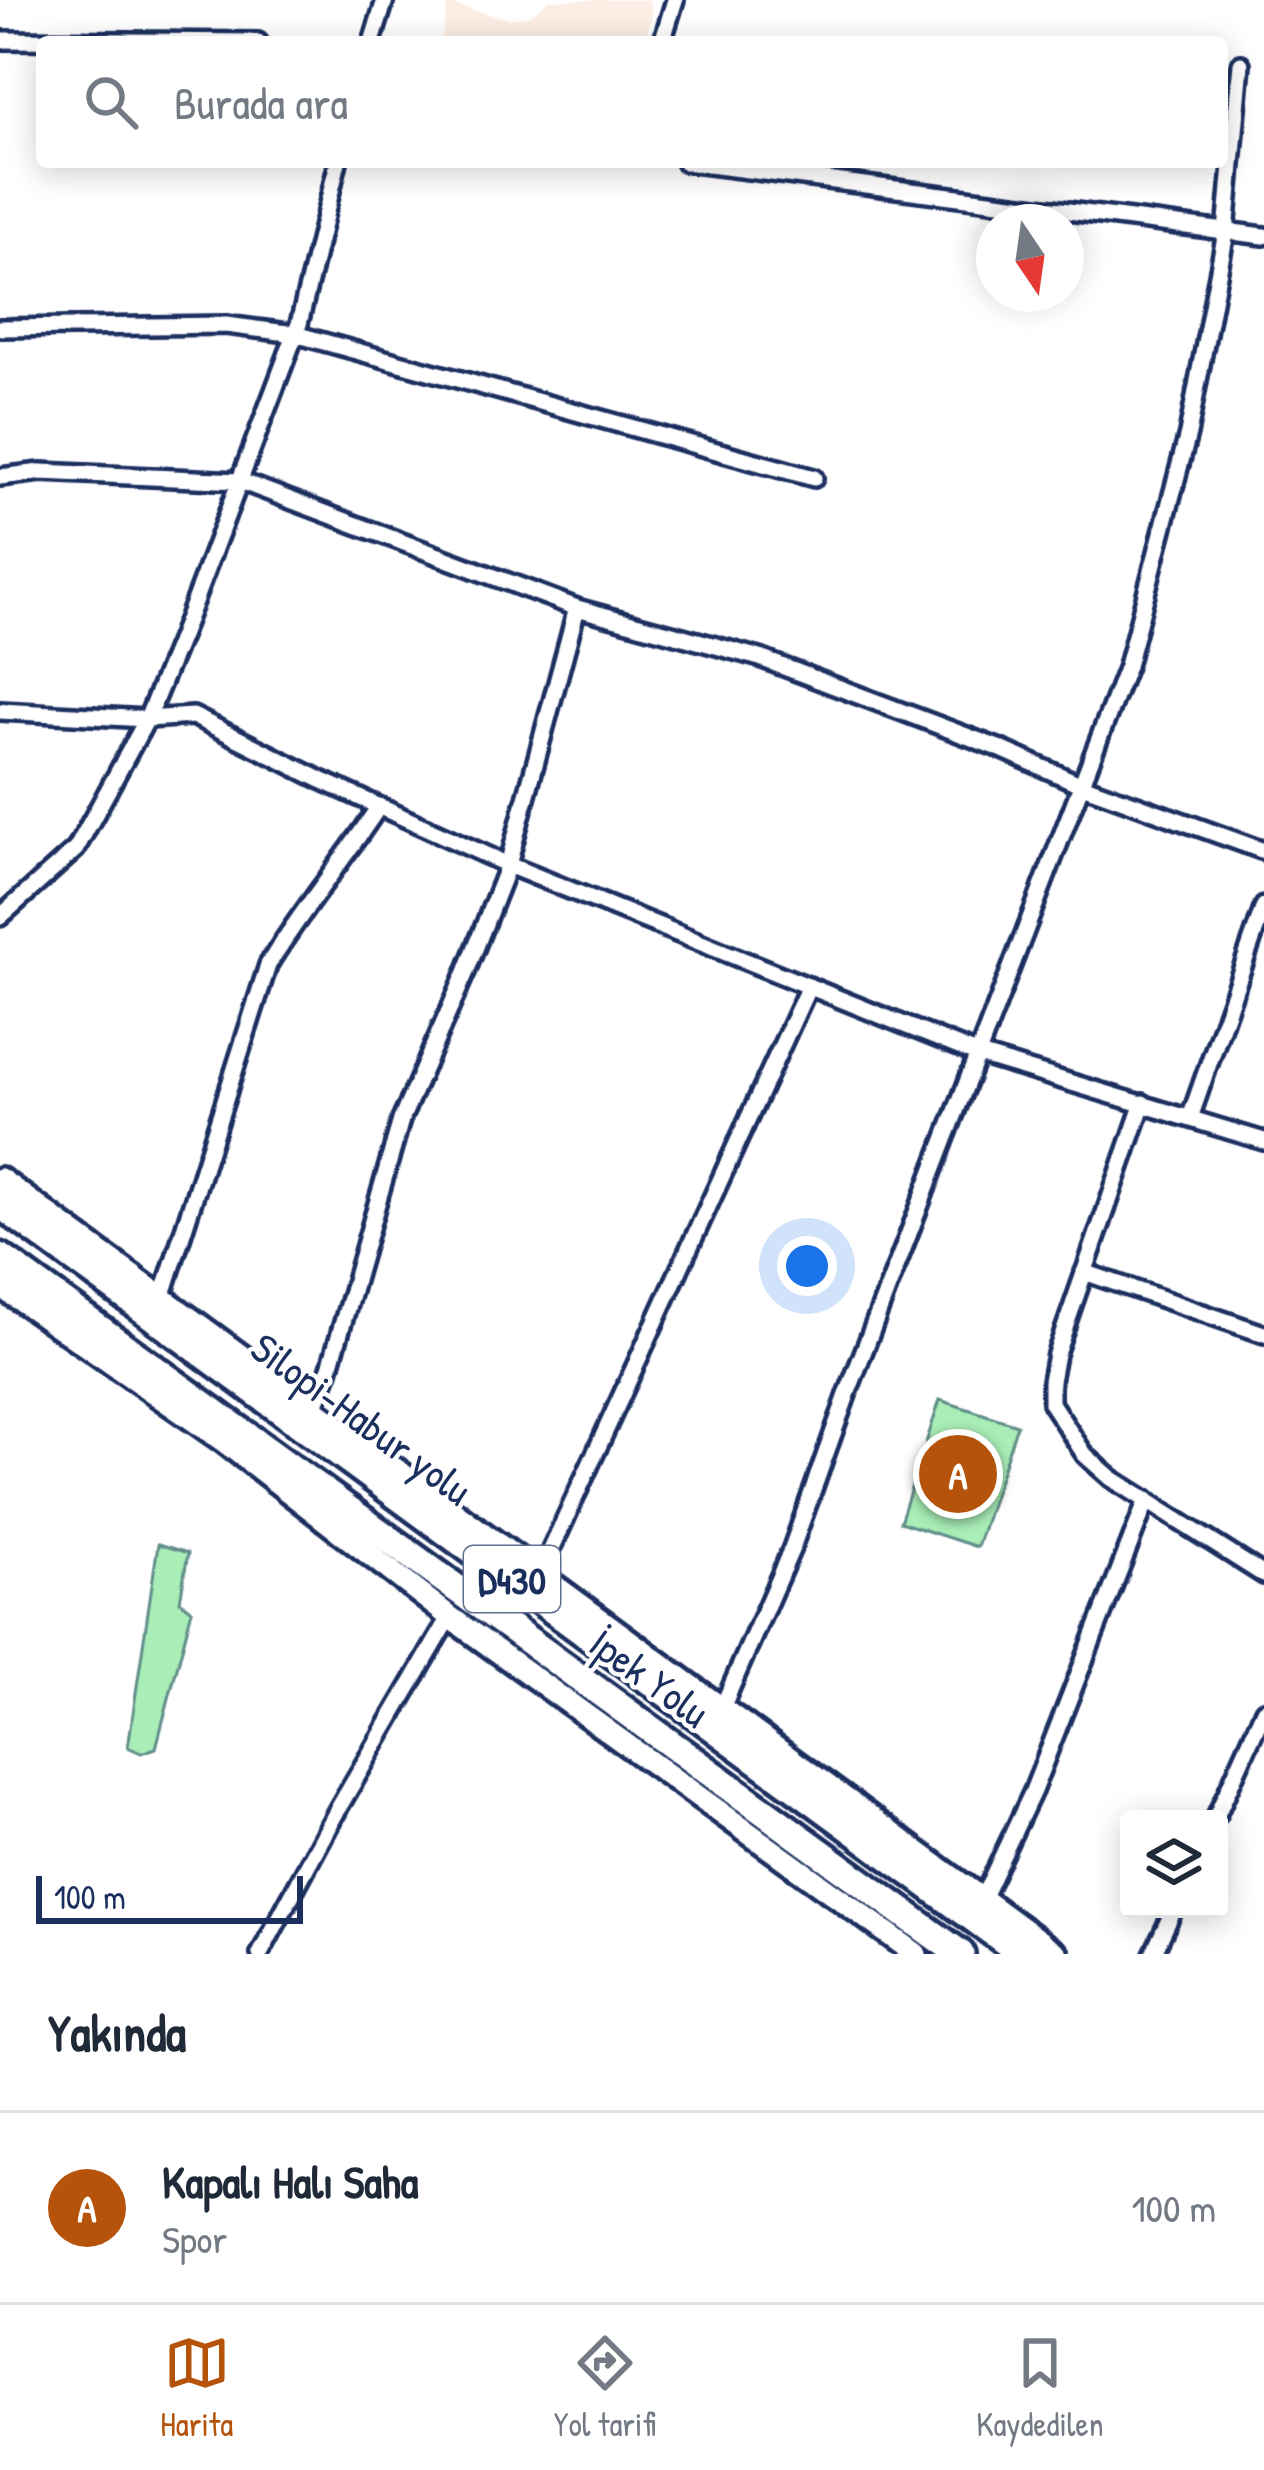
<!DOCTYPE html>
<html lang="tr">
<meta charset="utf-8">
<style>
body{margin:0;font-family:"Patrick Hand",sans-serif;background:#f2f2f3;color:#1f2937}
.controls{position:absolute;right:36px;bottom:36px;display:grid;overflow:hidden;border-radius:12px;box-shadow:0 6px 30px #0003}
.controls button{width:108px;height:108px;display:grid;place-items:center;padding:0;border:0;border-bottom:3px solid #e0e1e3;background:#fff;color:#1f2937;font:60px sans-serif}
.compass{position:absolute;left:976px;top:204px;width:108px;height:108px;border-radius:50%;background:#fff;box-shadow:0 6px 30px #0003;rotate:167deg}
.scale{position:absolute;left:36px;bottom:30px;width:267px;box-sizing:border-box;padding-left:12px;border:6px solid #1b2f5e;border-top:0;font-size:33px;line-height:42px;white-space:nowrap;color:#1b2f5e;-webkit-text-stroke:9px #fff;paint-order:stroke}
.you{position:absolute;left:807px;top:1266px;width:42px;height:42px;margin:-30px;border:9px solid #fff;border-radius:50%;background:#1a73e8;box-shadow:0 0 0 18px #1a73e833}
.badge{display:grid;place-items:center;width:78px;height:78px;border-radius:50%;background:#b45309;color:#fff;font-size:39px;font-weight:700}
.pin{position:absolute;translate:-50% -50%;border:6px solid #fff;box-shadow:0 3px 12px #0006}
.list{margin:0;padding:0;list-style:none}
h2{display:flex;justify-content:space-between;align-items:center;height:156px;margin:0;padding:0 48px;font-size:51px}
h2 small{font-size:39px;font-weight:400;color:#747a83}
.list li{display:grid;grid-template-columns:78px 1fr auto;gap:36px;align-items:center;box-sizing:border-box;height:192px;padding:0 48px;border-top:3px solid #e0e1e3}
.list b{display:block;font-size:45px;white-space:nowrap}
.list p{margin:0;font-size:39px;white-space:nowrap;color:#747a83}
.list em{font-size:39px;font-style:normal;color:#747a83}
.icon{flex:none;width:66px;height:66px;fill:none;stroke:currentColor;stroke-width:2;stroke-linecap:round;stroke-linejoin:round}
.map{position:relative;flex:none;width:1264px;height:1954px;overflow:hidden}
.search{position:absolute;background:#fff;box-shadow:0 6px 30px #0003;left:36px;right:36px;top:36px;height:132px;display:flex;align-items:center;gap:30px;box-sizing:border-box;padding:0 42px;border-radius:12px;color:#747a83;font-size:45px}
.sheet{height:348px;background:#fff}
nav{display:flex;justify-content:space-around;align-items:center;box-sizing:border-box;height:168px;border-top:3px solid #e0e1e3;background:#fff;font-size:33px;color:#747a83}
nav a{display:grid;justify-items:center;gap:6px}
nav .on{color:#b45309}
.map>svg:first-child{display:block}
.built{fill:#fceee4}
.green{fill:#a9edb7;stroke:#628e8a;stroke-width:3}
.lines{fill:none;stroke-linecap:round;stroke-linejoin:round}
.street-casing{stroke:#1b2f5e;stroke-width:24}
.secondary-casing{stroke:#1b2f5e;stroke-width:30}
.highway-casing{stroke:#1b2f5e;stroke-width:36}
.street{stroke:#fff;stroke-width:15}
.secondary{stroke:#fff;stroke-width:21}
.highway{stroke:#fff;stroke-width:27}
.labels{text-anchor:middle;dominant-baseline:central;stroke-width:9;stroke-linejoin:round;paint-order:stroke}
.shield{fill:#fff;stroke:#5f6d8e;stroke-width:3}
.shield-label{font-size:39px;font-weight:bold;fill:#1b2f5e}
.street-label{font-size:42px;fill:#1b2f5e;stroke:#fff}
</style>
<div class="map">
<svg width="1264" height="1954" viewBox="0 0 1264 1954">
<rect width="100%" height="100%" fill="#fff"/>
<filter id="ink" filterUnits="userSpaceOnUse"><feTurbulence type="fractalNoise" baseFrequency=".00833" numOctaves="2"/><feDisplacementMap in="SourceGraphic" scale="24" xChannelSelector="R" yChannelSelector="G"/><feConvolveMatrix kernelMatrix="1 2 1 2 8 2 1 2 1" color-interpolation-filters="sRGB"/></filter>
<g filter="url(#ink)">
<!-- built -->
<path class="built" d="M549,0h100l3,14 -8,28h-203l7,-38 61,15 22,-4z"/>
<!-- green -->
<path class="green" d="M940,1400l77,25 -40,122 -77,-25z
M158,1544l30,9 -8,48 12,9 -36,138 -15,5 -13,-6z"/>
<g class="lines">
<!-- street casing -->
<g class="street-casing">
<path id="street" d="M0,40l258,2
M372,42l13,-42
M662,42l13,-42
M685,162l579,74
M0,328l226,-3 69,9 519,144
M0,477l41,-5 199,9 337,127 183,50 241,91 81,36 182,66
M0,711l147,8 46,-3 128,64 187,85 471,190 285,86
M0,917l76,-68 71,-130 34,-83 118,-312 39,-162
M1143,1103l-87,251 -5,27v22l34,52 26,23 153,97
M1190,1118l74,-212
M1084,1272l180,62
M162,1298l106,-333c34,-56 76,-105 111,-159
M314,1409l15,-38 72,-251 65,-148 42,-107 69,-257
M540,1574l269,-588
M722,1708l70,-160 56,-156 279,-726 61,-232 38,-202 15,-168
M1215,1819l49,-109
M982,1899l51,-108 114,-291
M260,1954l79,-147 111,-190
M1153,1954l21,-45"/>
</g>
<!-- secondary casing -->
<g class="secondary-casing">
<path id="secondary" d="M0,1179l1057,775
M0,1286l222,154 228,177 466,337"/>
</g>
<!-- highway casing -->
<g class="highway-casing">
<path id="highway" d="M0,1204l1023,750
M0,1257l960,697"/>
</g>
<!-- street -->
<use href="#street" class="street"/>
<!-- secondary -->
<use href="#secondary" class="secondary"/>
<!-- highway -->
<use href="#highway" class="highway"/>
</g>
</g>
<g class="labels">
<!-- shield labels -->
<rect class="shield" x="464" y="1546" width="96" height="66" rx="9"/>
<g class="shield-label">
<text x="512" y="1579">D430</text>
</g>
<!-- street labels -->
<g class="street-label">
<text transform="translate(362 1418) rotate(36)">Silopi-Habur yolu</text>
<text transform="translate(650 1677) rotate(36)">İpek Yolu</text>
</g>
</g>
</svg>
<div class="controls">
<button><svg class="icon" aria-label="layers" viewBox="0 0 24 24"><path d="M12 4l9 5-9 5-9-5zM3 14l9 5 9-5"/></svg></button>
</div>
<svg class="compass" viewBox="-18 -18 36 36"><path d="M0-13l5 13h-10z" fill="#e53935"/><path d="M0 13l5-13h-10z" fill="#747a83"/></svg>
<div class="scale">100 m</div>
<div class="you"></div>
<div class="pin badge" style="left:958px;top:1474px">A</div>
<div class="search"><svg class="icon" aria-label="search" viewBox="0 0 24 24"><circle cx="10" cy="10" r="6"/><path d="M15 15l6 6"/></svg>Burada ara</div>
</div>
<section class="sheet">
<h2>Yakında<small></small></h2>
<ul class="list">
<li><span class="badge">A</span><div><b>Kapalı Halı Saha</b><p>Spor</p></div><em>100 m</em></li>
</ul>
</section>
<nav>
<a class="on"><svg class="icon" aria-label="map" viewBox="0 0 24 24"><path d="M3 6l6-2 6 2 6-2v14l-6 2-6-2-6 2zM9 4v14M15 6v14"/></svg>Harita</a>
<a><svg class="icon" aria-label="directions" viewBox="0 0 24 24"><path d="M12 3l9 9-9 9-9-9zM9 14v-3h6M13 9l2 2-2 2"/></svg>Yol tarifi</a>
<a><svg class="icon" aria-label="saved" viewBox="0 0 24 24"><path d="M7 4h10v16l-5-4-5 4z"/></svg>Kaydedilen</a>
</nav>
